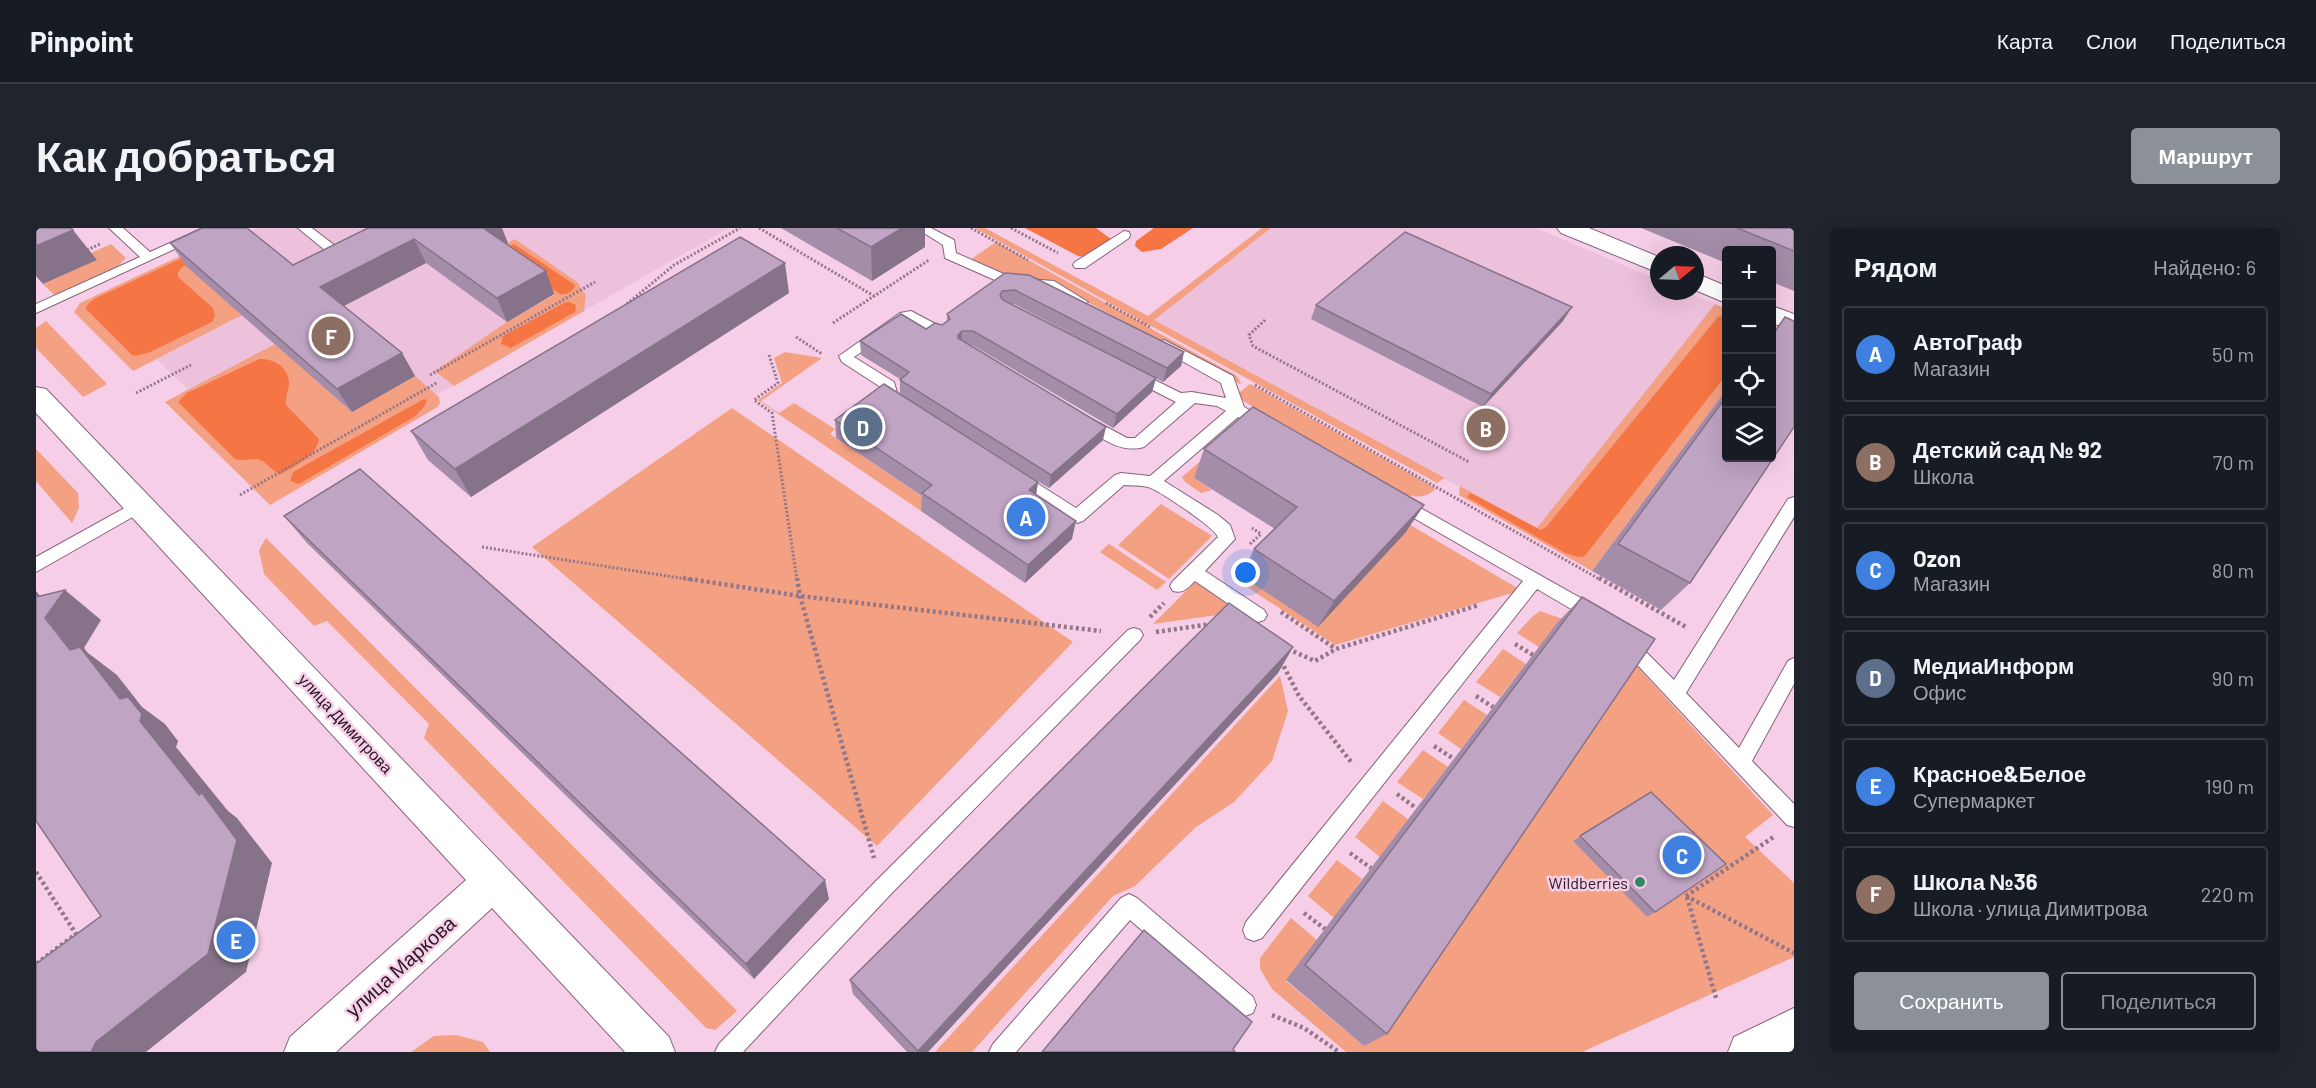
<!DOCTYPE html>
<html lang="ru">
<meta charset="utf-8">
<style>
body{margin:0;font-family:Barlow,sans-serif;background:#20242c;color:#f1f3f6}
.controls{position:absolute;right:18px;top:18px;display:grid;overflow:hidden;border-radius:6px;box-shadow:0 6px 24px #0002}
.controls button{width:54px;height:54px;display:grid;place-items:center;padding:0;border:0;border-bottom:2px solid #363941;background:#171b24;color:#f1f3f6;font:30px sans-serif}
.compass{position:absolute;left:1614px;top:18px;width:54px;height:54px;border-radius:50%;background:#171b24;box-shadow:0 6px 24px #0002;rotate:71deg}
.you{position:absolute;left:1210px;top:345px;width:21px;height:21px;margin:-15px;border:4px solid #fff;border-radius:50%;background:#1a73e8;box-shadow:0 0 0 9px #1a73e833}
.badge{display:grid;place-items:center;width:39px;height:39px;border-radius:50%;background:#8c9099;color:#fff;font-size:20px;font-weight:700}
.pin{position:absolute;translate:-50% -50%;border:3px solid #fff;box-shadow:0 2px 6px #0006}
.list{margin:0;padding:0;list-style:none}
h2{display:flex;justify-content:space-between;align-items:center;height:78px;margin:0;padding:0 24px;font-size:26px}
h2 small{font-size:20px;font-weight:400;color:#9ea1a6}
.list li{display:grid;grid-template-columns:39px 1fr auto;gap:18px;align-items:center;box-sizing:border-box;height:96px;margin:0 12px 12px;padding:0 12px;border:2px solid #363941;border-radius:6px}
.list b{display:block;font-size:22px;white-space:nowrap}
.list p{margin:0;font-size:20px;white-space:nowrap;color:#9ea1a6}
.list em{font-size:20px;font-style:normal;color:#9ea1a6}
.actions{display:flex;gap:12px;padding:18px 24px}
.actions a{flex:1;padding:14px 0;border:2px solid #8c9099;border-radius:6px;text-align:center;font-size:21px;color:#8c9099}
.actions .main{background:#8c9099;color:#fff}
.icon{flex:none;width:33px;height:33px;fill:none;stroke:currentColor;stroke-width:2;stroke-linecap:round;stroke-linejoin:round}
.map{position:relative;flex:none;width:1758px;height:824px;overflow:hidden;border-radius:6px}
header{display:flex;align-items:center;gap:36px;box-sizing:border-box;height:84px;padding:0 30px;background:#171b24;border-bottom:2px solid #363941}
header strong{font-size:28px}
nav{display:flex;gap:33px;margin-inline-start:auto;font-size:21px}
.intro{display:flex;align-items:center;justify-content:space-between;box-sizing:border-box;height:144px;padding:0 36px}
h1{margin:0;font-size:42px}
.button{padding:15px 27px;border-radius:6px;background:#8c9099;color:#fff;font-size:21px;font-weight:700}
main{display:flex;gap:36px;padding:0 36px}
aside{flex:1;background:#171b24;border-radius:6px;box-shadow:0 6px 24px #0002}
.map>svg:first-child{display:block}
.built{fill:#edc0dc}
.green{fill:#f4a082}
.forest{fill:#f57544}
.lines{fill:none;stroke-linecap:round;stroke-linejoin:round}
.service-casing{stroke:#856379;stroke-width:2}
.minor-casing{stroke:#856379;stroke-width:2}
.tertiary-casing{stroke:#856379;stroke-width:2}
.path-far1{stroke:#937789;stroke-width:3;stroke-dasharray:2 2;stroke-linecap:butt}
.path{stroke:#937789;stroke-width:4.5;stroke-dasharray:3 3;stroke-linecap:butt}
.service{fill:#fff;fill-rule:evenodd}
.minor{fill:#fff;fill-rule:evenodd}
.tertiary{fill:#fff;fill-rule:evenodd}
.wall{fill:#a48da9}
.shaded-wall{fill:#867389}
.building{fill:#bfa4c4;stroke:#867389;stroke-width:1.5}
.poi-dot{fill:#2d8a61;stroke:#f6cee7;stroke-width:2}
.labels{text-anchor:middle;dominant-baseline:central;stroke-width:5;stroke-linejoin:round;paint-order:stroke}
.street-label{font-size:16px;fill:#271922;stroke:#f6cee7}
.poi-label{font-size:16px;fill:#271922;stroke:#f6cee7;text-anchor:end}
.near-street-label{font-size:20px;fill:#271922;stroke:#f6cee7}
</style>
<header>
<strong>Pinpoint</strong>
<nav><a>Карта</a><a>Слои</a><a>Поделиться</a></nav>
</header>
<div class="intro"><h1>Как добраться</h1><a class="button">Маршрут</a></div>
<main>
<div class="map">
<svg width="1758" height="824" viewBox="0 0 1758 824">
<rect width="100%" height="100%" fill="#f6cee7"/>
<!-- built -->
<path class="built" d="M221,0h472l-452,258 -96,-93 7,-4 -31,-29 -7,3 -59,-58z
M1235,0h265l123,52v11h25l31,13 -178,225 -384,-209z"/>
<!-- green -->
<path class="green" d="M939,0h10l163,88 114,-88h9l-117,92 291,158 -8,5 -289,-159 -2,2 91,50 4,7 -1,1 -190,-102 -38,-2 -42,-20 26,-18 144,80 2,-1z
M189,7l17,80 -109,56 -59,-59 6,-9z
M479,11l62,43 9,13 -2,16 -130,75 -19,-15 72,-49 47,-27 -62,-44z
M75,16l15,14 -10,10 -61,28 -12,-12 54,-24 -6,-7z
M1679,76l11,5v81l-134,181 -133,-76 1,-9 77,42z
M10,93l61,63 -24,13 -47,-49v-20z
M239,116l77,68 63,-36 24,21 1,6 -4,5 -166,97 -105,-103z
M749,124l37,6 -61,43 18,12 15,-10 41,26 -5,5 102,69 -11,8 -163,-111 24,-17 -8,-25z
M1214,156l186,104c-8,9 -18,10 -29,7l-167,-96 -1,-6z
M696,180l341,234 -196,204 -345,-299z
M1202,201l11,1 270,159v2l-184,54 -100,-66 -2,-5 13,-13 159,-27 -211,-56 18,12 -11,3 -16,-11 -3,-5z
M0,221l42,44 1,15 -7,15 -36,-42z
M1125,276l51,32 -43,43 -51,-34z
M230,310l471,473 -22,19 -9,-2 -282,-290 5,-14 -102,-103 -13,5 -50,-52 -5,-24z
M1073,316l57,38 -9,8 -57,-38z
M1160,353l43,31 -86,12z
M1504,383l20,7 72,43 141,154 -28,22 49,46v74l-212,95h-236l-74,-63 -12,-20v-11l31,-40 26,22 -31,41 78,65 175,-399 -22,-14 16,-17z
M1467,421l23,15 -26,33 -24,-15z
M1244,448l8,35 -16,50 -38,41 -38,25 -61,59 -22,10 -141,156h-37z
M1428,472l23,15 -26,34 -23,-16z
M1387,522l25,17 -25,32 -26,-17z
M1347,573l25,18 -28,38 -25,-20z
M1301,632l25,19 -28,39 -26,-22z
M420,807l27,7 7,10h-79l23,-16z"/>
<!-- forest -->
<path class="forest" d="M989,0h71l15,11 -26,18 -7,-1z
M1118,0h39l-32,21 -19,3 -7,-6 1,-5z
M183,13l8,6 -45,20 -4,6v4l35,31 2,8 -3,6 -64,31 -15,3 -47,-47 1,-4 7,-6z
M478,16l58,39 3,2c-2,7 -8,10 -15,9l-61,-42 4,-4z
M533,74l7,3 -1,7 -59,33 -5,3 -10,-4 2,-8 61,-33z
M1690,87v60l-142,182h-6l-13,-4 -98,-56 3,-4 71,37 6,-4 171,-209z
M223,131c15,-1 31,9 30,26 -1,7 -4,12 -3,20l33,34c-3,18 -23,26 -38,35 -10,-3 -13,-11 -21,-14 -7,-3 -16,2 -25,-1l-57,-57 9,-9z
M388,171l3,1 -3,7 -10,10 -115,67 -9,-3 3,-9z"/>
<g class="lines">
<!-- service casing -->
<g class="service-casing">
<path id="service" d="M73,0h14l27,24 53,-24h17l-184,85v-9l104,-47z
M262,0h14l26,20 -7,4 -5,-1z
M880,0h15l23,12 2,13 57,25 41,3 34,21 -7,4 -35,-18 -40,-3 -61,-27 -2,-13z
M1088,3l5,1 1,3 -1,3 -44,30h-10l-2,-3 2,-3z
M875,83l34,18 2,3 -2,3h-10l-26,-15 -55,37 40,25 4,14 11,9 -8,5 -15,-8 -4,-14 -40,-26 -3,-6 61,-43z
M1128,112l69,36 11,31 27,15 3,4 -3,4 -5,1 -28,-14 -74,64 54,34 12,10 5,14 -30,32 59,39 3,5 -3,5 -6,2 -6,-2 -57,-39c-7,7 -12,13 -22,10l-3,-5 3,-5 45,-44c-3,-9 -59,-47 -70,-50 -7,-2 -16,-1 -24,-2l-41,36 -6,2 -65,-40 -2,-4 2,-4h12l52,33 39,-33 6,-2 29,3 76,-65 -9,-5 -22,-3 -51,44c-25,7 -45,-11 -65,-23l-3,-4 3,-4 5,-1 43,23h8l41,-36 -49,-25 -2,-3 2,-3 5,-2 49,24 11,-1 34,6 -5,-15 -62,-35 -2,-3 2,-3z
M1363,268l203,114 3,5 -3,5 -6,2 -6,-2 -53,-31 -275,349 -8,3 -8,-3 -3,-8 3,-8 277,-341 -130,-75 -2,-4 2,-4z
M1758,269v20l-108,176 53,55 49,-87 6,-3v26l-42,77 42,43v23l-7,-2 -171,-183 3,-5 6,-2 6,2 43,43 114,-181z
M103,272l6,2 2,4 -2,4 -109,62v-15z
M1098,400l6,2 3,5 -3,5 -251,256 -146,156h-28l4,-8 156,-162 253,-252z
M1093,666l8,4 116,99 3,8 -3,8 -8,3 -8,-3 -107,-93 -114,132h-27l4,-8 128,-146z"/>
</g>
<!-- minor casing -->
<g class="minor-casing">
<path id="minor" d="M1521,0h32l70,29v16l-98,-40z
M1659,45l31,13v17l-31,-13z
M1736,78l22,8v17l-22,-8z"/>
</g>
<!-- tertiary casing -->
<g class="tertiary-casing">
<path id="tertiary" d="M0,159l10,2 623,648 6,15h-50l-133,-144 -156,144h-52l6,-15 176,-157 -430,-467z
M1758,780v44h-66l6,-15z"/>
</g>
<!-- path-far1 -->
<path class="path-far1" d="M723,0l115,68
M935,0l57,32
M975,0l47,25
M51,22l13,-6
M1070,75l46,25
M591,76l47,-39 66,-37
M1229,92l-16,15 4,11 216,116
M797,95l96,-63
M760,109l26,17
M733,127l9,28 -24,17 18,13 25,167
M394,147l165,-93
M1219,157l346,195
M100,165l55,-28
M204,267l198,-113
M1214,316l11,-10 -9,-6
M446,319l211,33"/>
<!-- path -->
<path class="path" d="M647,350l117,18 301,35
M761,350l3,18 74,262
M1563,350l87,49
M1245,384l55,37
M1114,389l14,-14
M1120,404l55,-8
M1479,416l18,11
M1252,421l27,12 21,-12 143,-44
M1245,433l18,35 53,67
M1440,468l17,11
M1398,518l20,13
M1361,566l19,14
M1314,625l21,15
M0,644l40,62 -40,30
M1650,668l89,-60
M1650,668l108,57
M1651,669l29,101
M1268,685l21,16
M1236,787l32,13 35,24"/>
<!-- service -->
<use href="#service" class="service"/>
<!-- minor -->
<use href="#minor" class="minor"/>
<!-- tertiary -->
<use href="#tertiary" class="tertiary"/>
</g>
<!-- wall -->
<path class="wall" d="M332,0l140,15 -2,1 40,27 8,23 -47,28 -81,-59 -82,43 58,47 13,23 -63,36 -165,-145 -17,-24 123,22z
M745,0h144v19l-53,34z
M1605,0h153v63l-22,-9v-32h-46v13z
M969,45l179,79 -3,14 -18,16 -149,-78h-3l145,74 -4,14 -39,36 -141,-83h-2l133,95 -54,48 -149,-94v-15l-39,-24 -1,-14 66,-12 16,-4 5,-4v-7z
M753,65l-318,204 -43,-37 -17,-29z
M1280,77l247,16 -80,86 -172,-88z
M1749,89l9,4v106l-104,156 -29,27 -69,-39 134,-181v68h46v-125z
M799,192l203,62 -2,13 36,44 -47,44 -104,-72 1,-15 -86,-58z
M1168,221l220,56 -19,28 -87,94 -76,-51 12,-27 21,-20 -81,-51z
M248,288l545,383 -75,80 -447,-436z
M1546,369l-195,437 -23,12 -78,-66 271,-357z
M1257,419l-15,26 -350,379h-21l-54,-58 -3,-14z
M1615,564l4,120 -8,5 -74,-76z"/>
<!-- shaded-wall -->
<path class="shaded-wall" d="M446,0h20l6,15 -16,8z
M866,0h23v19l-53,34 -1,-34z
M37,2l24,30 -54,24 -7,-8v-30z
M378,11l12,24 -92,48 -14,-24z
M749,35l4,30 -318,204 -16,-28z
M510,43l8,23 -47,28 -10,-24z
M1536,79l-9,14 -80,86 8,-13z
M926,103l-1,14 -3,-10z
M1148,124l-3,14 -18,16 4,-14z
M366,125l13,23 -63,36 -15,-23z
M1120,150l-4,14 -39,36 4,-14z
M1070,199l-3,13 -54,48 2,-13z
M1002,254l-3,19 -6,-11z
M1388,277l-19,28 -87,94 16,-26z
M1040,293l-4,18 -47,44 3,-18z
M29,362l36,30 -17,28 4,5 29,22 25,32 23,17 13,17 -2,6 52,64 9,7 35,45 -26,109 -100,80h-55l108,-257 -79,-96 -50,-49 -34,-45v-14l15,18z
M1257,419l-15,26 -350,379h-10z
M789,652l4,19 -75,80 -8,-15z"/>
<!-- building -->
<path class="building" d="M0,0h35l2,2 -37,16z
M166,0h45l46,37 75,-37h115l63,43 -49,27 -83,-59 -94,48 82,66 -65,36 -167,-146z
M801,0h65l-31,19z
M1701,0h57v23z
M1369,4l167,75 -81,87 -175,-89z
M704,9l45,26 -330,206 -44,-38z
M969,45l24,2 155,77 -17,16 -152,-78 -13,1 -2,5 3,4 153,78 -39,36 -144,-83h-11l-4,4v3l148,89 -55,48 -151,-95 9,-8 -49,-31 41,-27 25,15 9,-6 7,2 8,-6 -3,-5z
M1749,89l9,4v106l-104,156 -72,-39 108,-147v61h46v-122z
M848,156l154,98 -9,8 47,31 -48,44 -106,-72 10,-8 -97,-65z
M1217,179l171,98 -90,96 -80,-52 43,-42 -93,-58z
M324,241l465,411 -79,84 -462,-448z
M29,362l-20,28 25,32 10,-3 40,52 8,-2 14,17 -2,7 59,74 3,-2 35,47 -29,114 -112,88 -5,10h-55v-88l65,-48 -65,-95v-224z
M1546,369l73,42 -268,395 -82,-69z
M1193,375l64,44 -375,404 -68,-71z
M1615,564l75,72 -71,48 -75,-76z
M1108,702l108,92 -19,27 2,3h-193z"/>
<!-- markers -->
<circle class="poi-dot" cx="1604" cy="654" r="6"/>
<g class="labels">
<!-- street labels -->
<g class="street-label">
<text transform="translate(310 495) rotate(47)">улица Димитрова</text>
</g>
<!-- poi labels -->
<g class="poi-label">
<text x="1592" y="654">Wildberries</text>
</g>
<!-- near-street labels -->
<g class="near-street-label">
<text transform="translate(364 738) rotate(-42)">улица Маркова</text>
</g>
</g>
</svg>
<div class="controls">
<button>+</button>
<button>−</button>
<button><svg class="icon" aria-label="locate" viewBox="0 0 24 24"><circle cx="12" cy="12" r="6"/><path d="M12 2v4M12 18v4M2 12h4M18 12h4"/></svg></button>
<button><svg class="icon" aria-label="layers" viewBox="0 0 24 24"><path d="M12 4l9 5-9 5-9-5zM3 14l9 5 9-5"/></svg></button>
</div>
<svg class="compass" viewBox="-18 -18 36 36"><path d="M0-13l5 13h-10z" fill="#e53935"/><path d="M0 13l5-13h-10z" fill="#9ea1a6"/></svg>
<div class="you"></div>
<div class="pin badge" style="left:990px;top:289px;background:#3f7fe0">A</div>
<div class="pin badge" style="left:1450px;top:200px;background:#8d6e63">B</div>
<div class="pin badge" style="left:1646px;top:627px;background:#3f7fe0">C</div>
<div class="pin badge" style="left:827px;top:199px;background:#5c6f8a">D</div>
<div class="pin badge" style="left:200px;top:712px;background:#3f7fe0">E</div>
<div class="pin badge" style="left:295px;top:108px;background:#8d6e63">F</div>
</div>
<aside>
<h2>Рядом<small>Найдено: 6</small></h2>
<ul class="list">
<li><span class="badge" style="background:#3f7fe0">A</span><div><b>АвтоГраф</b><p>Магазин</p></div><em>50 m</em></li>
<li><span class="badge" style="background:#8d6e63">B</span><div><b>Детский сад № 92</b><p>Школа</p></div><em>70 m</em></li>
<li><span class="badge" style="background:#3f7fe0">C</span><div><b>Ozon</b><p>Магазин</p></div><em>80 m</em></li>
<li><span class="badge" style="background:#5c6f8a">D</span><div><b>МедиаИнформ</b><p>Офис</p></div><em>90 m</em></li>
<li><span class="badge" style="background:#3f7fe0">E</span><div><b>Красное&amp;Белое</b><p>Супермаркет</p></div><em>190 m</em></li>
<li><span class="badge" style="background:#8d6e63">F</span><div><b>Школа №36</b><p>Школа · улица Димитрова</p></div><em>220 m</em></li>
</ul>
<div class="actions"><a class="main">Сохранить</a><a>Поделиться</a></div>
</aside>
</main>
